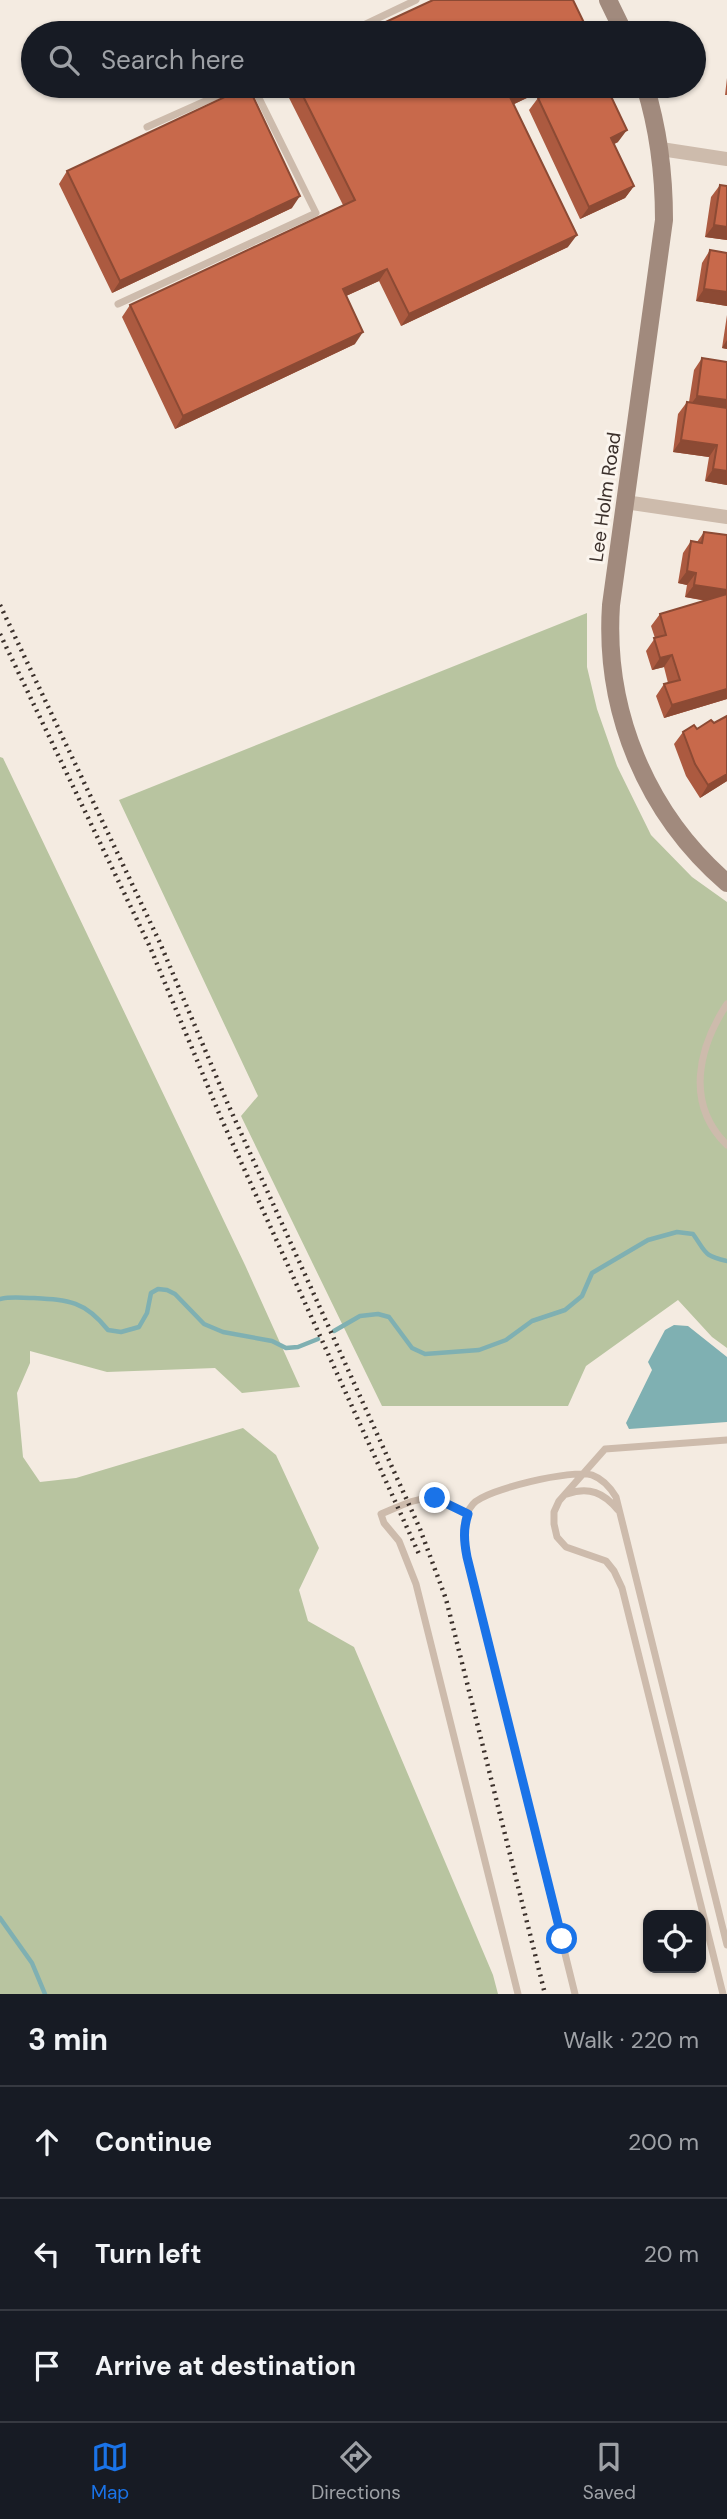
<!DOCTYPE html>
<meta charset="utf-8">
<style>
body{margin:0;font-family:"DM Sans",sans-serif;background:#242831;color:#f1f3f6}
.controls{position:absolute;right:21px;bottom:21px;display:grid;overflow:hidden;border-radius:14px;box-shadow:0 2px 5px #0004}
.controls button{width:63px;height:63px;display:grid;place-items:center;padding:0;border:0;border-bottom:2px solid #363941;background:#171b24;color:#f1f3f6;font:35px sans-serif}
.stop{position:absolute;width:21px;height:21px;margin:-16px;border:5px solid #1a73e8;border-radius:50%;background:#fff}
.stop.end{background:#1a73e8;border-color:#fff;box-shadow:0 2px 7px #0008}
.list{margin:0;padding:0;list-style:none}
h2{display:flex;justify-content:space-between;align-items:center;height:91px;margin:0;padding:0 28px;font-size:30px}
h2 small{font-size:23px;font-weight:400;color:#9ea1a6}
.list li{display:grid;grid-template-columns:46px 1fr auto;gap:21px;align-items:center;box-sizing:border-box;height:112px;padding:0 28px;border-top:2px solid #363941}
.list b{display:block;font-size:26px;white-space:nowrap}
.list em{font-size:23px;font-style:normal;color:#9ea1a6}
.icon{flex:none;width:38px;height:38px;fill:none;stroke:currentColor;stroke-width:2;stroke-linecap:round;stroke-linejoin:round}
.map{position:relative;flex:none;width:727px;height:1994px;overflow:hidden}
.search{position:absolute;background:#171b24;box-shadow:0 2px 5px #0004;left:21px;right:21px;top:21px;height:77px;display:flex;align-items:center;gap:18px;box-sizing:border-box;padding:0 24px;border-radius:38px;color:#9ea1a6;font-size:26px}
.sheet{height:427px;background:#171b24}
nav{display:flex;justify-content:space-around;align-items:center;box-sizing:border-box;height:98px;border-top:2px solid #363941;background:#171b24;font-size:19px;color:#9ea1a6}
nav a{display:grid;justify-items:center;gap:4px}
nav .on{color:#1a73e8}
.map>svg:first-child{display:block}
.green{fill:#b8c4a0}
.water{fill:#7fb0b2}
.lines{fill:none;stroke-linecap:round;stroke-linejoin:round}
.stream{stroke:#7fb0b2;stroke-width:4.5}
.lane{stroke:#cdbbac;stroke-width:7}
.street{stroke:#cdbbac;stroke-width:14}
.secondary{stroke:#a18a7d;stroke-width:18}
.rail{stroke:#3b302b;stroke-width:4.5;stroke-dasharray:2 5;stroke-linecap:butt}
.wall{fill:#ac5a40}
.shaded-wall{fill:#8c4a34}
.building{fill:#c8694b;stroke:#8c4a34;stroke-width:2}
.route{stroke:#1a73e8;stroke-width:9}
.labels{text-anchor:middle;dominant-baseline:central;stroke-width:6;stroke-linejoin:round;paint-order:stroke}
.street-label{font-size:19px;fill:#3b302b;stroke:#fbf5ee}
</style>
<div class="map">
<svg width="727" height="1994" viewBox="0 0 727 1994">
<rect width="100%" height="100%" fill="#f4ebe1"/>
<!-- green -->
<path class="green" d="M587,613v54l10,42 20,57 34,69 41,42 35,25v446l-15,-11 -34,-37 -92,66 -18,40h-186l-141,-290 17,-20 -139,-296z
M0,757l3,1 242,507 55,122 -58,6 -27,-25 -108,4 -77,-21v12l-13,30 6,64 17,25 36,-4 167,-50 33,27 43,93 -20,42 9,31 46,26 139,328 5,19h-498z"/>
<!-- water -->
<path class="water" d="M674,1325l14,1 39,31v65l-98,7 -3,-6 26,-53 -4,-8 17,-32z"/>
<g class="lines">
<!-- stream -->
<path class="stream" d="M0,1299c12,-3 21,-1 34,-1 35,2 51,3 74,32l13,2 18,-5 8,-14 4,-20 7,-4 9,1 8,4 29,30 19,8 49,9 14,7 12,-1 20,-8
M334,1331l26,-15 18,-2 11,3 23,31 13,6 54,-4 27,-10 26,-19 33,-11 17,-14 10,-23 56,-33 29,-8 16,2c13,18 10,22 34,27
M0,1918l32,45 13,31"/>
<!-- lane -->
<path class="lane" d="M347,33l69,-33
M147,127l92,-41
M118,304l198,-91 -63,-127
M727,1004c-29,44 -42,100 0,141
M567,1494c22,-8 37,-1 51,16
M468,1514c-44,-22 -44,-18 -87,0l3,9 15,18 17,43 102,410
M575,1994l-108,-437c-3,-18 -7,-38 6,-53 13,-15 100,-35 119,-29 11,4 18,12 24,22l111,448
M723,1994l-101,-406 -8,-17 -8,-10 -40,-14 -9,-10 -3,-13v-12l5,-11 46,-52 122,-9"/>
<!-- street -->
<path class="street" d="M661,149l66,10
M625,502l102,15"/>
<!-- secondary -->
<path class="secondary" d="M608,0l16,33
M645,86c14,45 19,88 19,134l-53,385c-7,106 35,208 116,278"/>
<!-- rail -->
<path class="rail" d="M0,605l160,338 67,159 193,427 26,70 99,395
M0,634l150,313 71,171 198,436"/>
</g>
<!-- wall -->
<path class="wall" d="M727,78v17h-2z
M283,86h269l-38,18 54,143 -167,79 -22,-45 -33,15 9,48 -180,85 -53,-112 8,-12 213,-100z
M611,86l-3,4 10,52 -4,2 20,42 -9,12 -45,21 -51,-109 9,-12z
M67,171l225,37 -180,85 -53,-109z
M720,185l7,1v54l-22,-3 6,-40z
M710,250l17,3v53l-31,-5 6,-38z
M727,315v34l-5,-1z
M702,358l25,4v123l-22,-4 4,-24 -36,-5 5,-38 9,-12h2l5,-32z
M704,532l23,3v164l-63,19 -8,-22 8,-12 4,-1 -4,-16 -12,3 -6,-19 9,-13 -4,-12 9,-12 46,-13 -21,-4 2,-12 -9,-2 5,-30 8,-12 6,1z
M727,716v65l-27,17 -14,-22 -12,-32 9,-12 31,-9z"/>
<!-- shaded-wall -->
<path class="shaded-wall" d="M535,86h17l-50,24 8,-13z
M627,130l-9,12 -16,8 9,-12z
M634,186l-9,12 -45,21 9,-12z
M300,196l-8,12 -180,85 8,-12z
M714,225l13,2v13l-22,-3z
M577,235l-9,12 -167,79 8,-12z
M387,269l-8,12 -44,20 8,-12z
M704,289l23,3v14l-31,-5z
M363,332l-8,12 -180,85 8,-13z
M727,340v9l-5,-1z
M697,396l30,4v13l-39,-5z
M681,440l36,5 -8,12 -36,-5z
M713,469l14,2v14l-22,-4z
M687,571l9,2 -9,12 -9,-2z
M694,585l33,5v14l-42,-7z
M672,655l-8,12 -12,3 8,-12z
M727,689v10l-63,19 8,-13z
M727,774v7l-27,17 8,-13z"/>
<!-- building -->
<path class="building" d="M433,0h140l16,33h-227z
M248,86l52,110 -180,85 -53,-110z
M298,86h237l-25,11 67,138 -168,79 -22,-45 -44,20 20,43 -180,84 -53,-111 225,-105z
M565,86h46l-4,2 20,42 -16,8 23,48 -45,21 -51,-109z
M720,185l7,1v41l-13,-2z
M710,250l17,3v39l-23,-3z
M702,358l25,4v38l-30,-4z
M687,402l40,6v63l-14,-2 4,-24 -36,-5z
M704,532l23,3v55l-33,-5 2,-12 -9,-2 4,-30 11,2z
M727,594v95l-55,16 -8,-21 16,-4 -8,-25 -12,3 -6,-20 12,-3 -6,-21z
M727,716v58l-19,11 -13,-21 -12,-32 11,-7 3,4 14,-9 3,3z"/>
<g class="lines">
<!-- route -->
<path class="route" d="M435,1498l33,16c-5,15 -4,27 -1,43l95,382"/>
</g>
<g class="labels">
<!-- street labels -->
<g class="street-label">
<text transform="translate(605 497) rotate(-82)">Lee Holm Road</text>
</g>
</g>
</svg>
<div class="controls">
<button><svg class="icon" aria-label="locate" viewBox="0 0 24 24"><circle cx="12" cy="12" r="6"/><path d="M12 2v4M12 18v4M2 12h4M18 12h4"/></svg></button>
</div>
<div class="stop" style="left:562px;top:1939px"></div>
<div class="stop end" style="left:435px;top:1498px"></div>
<div class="search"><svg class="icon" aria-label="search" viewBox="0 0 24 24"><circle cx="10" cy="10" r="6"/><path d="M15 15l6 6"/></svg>Search here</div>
</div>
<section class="sheet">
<h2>3 min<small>Walk · 220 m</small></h2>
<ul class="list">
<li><svg class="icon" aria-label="ahead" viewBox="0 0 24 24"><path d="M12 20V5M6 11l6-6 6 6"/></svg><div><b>Continue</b></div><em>200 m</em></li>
<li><svg class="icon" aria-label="left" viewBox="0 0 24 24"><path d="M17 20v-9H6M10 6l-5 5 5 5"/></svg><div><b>Turn left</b></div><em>20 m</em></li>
<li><svg class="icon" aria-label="arrive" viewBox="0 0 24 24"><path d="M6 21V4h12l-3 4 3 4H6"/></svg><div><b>Arrive at destination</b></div></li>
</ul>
</section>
<nav>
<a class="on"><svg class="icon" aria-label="map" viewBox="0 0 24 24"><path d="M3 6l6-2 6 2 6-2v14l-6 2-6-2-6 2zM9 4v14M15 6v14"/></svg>Map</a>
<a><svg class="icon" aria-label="directions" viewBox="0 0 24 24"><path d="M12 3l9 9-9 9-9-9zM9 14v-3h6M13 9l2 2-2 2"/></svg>Directions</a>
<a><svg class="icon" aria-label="saved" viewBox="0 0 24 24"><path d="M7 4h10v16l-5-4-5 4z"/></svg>Saved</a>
</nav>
